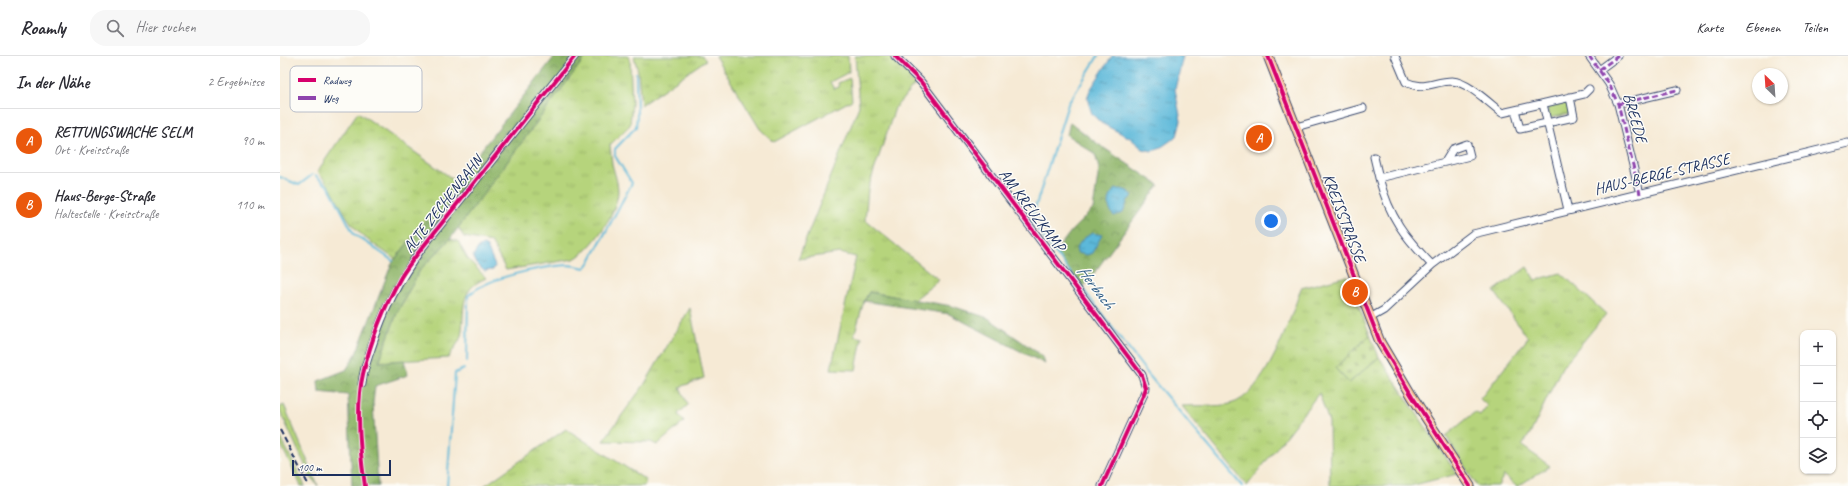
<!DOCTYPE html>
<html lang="de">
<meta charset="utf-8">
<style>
body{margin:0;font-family:Caveat,sans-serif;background:#f7f7f7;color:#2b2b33}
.controls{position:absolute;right:12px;bottom:12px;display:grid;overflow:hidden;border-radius:8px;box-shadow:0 1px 3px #0004}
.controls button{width:36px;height:36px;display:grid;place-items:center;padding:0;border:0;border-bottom:1px solid #e1e1e2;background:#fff;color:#2b2b33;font:20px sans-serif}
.compass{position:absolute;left:1472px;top:12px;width:36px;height:36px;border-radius:50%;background:#fff;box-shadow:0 1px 3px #0004;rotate:335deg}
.scale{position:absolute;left:12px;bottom:10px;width:99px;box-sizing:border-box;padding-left:4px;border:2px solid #1b2f5e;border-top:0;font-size:11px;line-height:14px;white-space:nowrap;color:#1b2f5e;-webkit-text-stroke:3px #fdfcf7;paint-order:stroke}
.you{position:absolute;left:991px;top:165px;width:14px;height:14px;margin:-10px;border:3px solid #fff;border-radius:50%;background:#1a73e8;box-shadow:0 0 0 6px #1a73e833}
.badge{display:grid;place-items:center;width:26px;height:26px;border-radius:50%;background:#ea580c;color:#fff;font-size:13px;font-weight:700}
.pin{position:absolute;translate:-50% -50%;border:2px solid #fff;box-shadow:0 1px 4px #0006}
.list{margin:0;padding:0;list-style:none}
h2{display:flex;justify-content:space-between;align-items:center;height:52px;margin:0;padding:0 16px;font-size:17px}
h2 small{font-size:13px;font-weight:400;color:#7c7c81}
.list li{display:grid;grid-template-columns:26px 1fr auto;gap:12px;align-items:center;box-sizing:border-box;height:64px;padding:0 16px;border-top:1px solid #e1e1e2}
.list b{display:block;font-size:15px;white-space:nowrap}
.list p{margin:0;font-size:13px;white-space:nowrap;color:#7c7c81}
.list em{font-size:13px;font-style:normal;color:#7c7c81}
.icon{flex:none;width:22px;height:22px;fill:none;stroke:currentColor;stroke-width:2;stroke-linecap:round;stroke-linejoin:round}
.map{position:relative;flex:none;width:1568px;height:430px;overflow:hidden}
header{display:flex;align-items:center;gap:24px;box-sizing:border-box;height:56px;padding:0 20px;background:#fff;border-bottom:1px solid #e1e1e2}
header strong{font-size:19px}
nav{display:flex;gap:22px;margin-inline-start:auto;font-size:14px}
.search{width:280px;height:36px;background:#f7f7f7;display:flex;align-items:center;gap:10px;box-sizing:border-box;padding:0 14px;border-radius:16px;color:#7c7c81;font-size:15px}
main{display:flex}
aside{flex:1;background:#fff}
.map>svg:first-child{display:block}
.grass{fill:url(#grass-tufts);stroke:#68826c}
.forest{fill:url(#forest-crowns);stroke:#567264}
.cemetery{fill:url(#cemetery-stones);stroke:#68826c}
.park{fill:url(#park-crowns);stroke:#68826c}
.water{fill:url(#water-ripples);stroke:#3b749c}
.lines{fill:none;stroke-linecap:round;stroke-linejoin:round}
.stream{stroke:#5bb8d9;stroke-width:2}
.minor-casing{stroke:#3c4b70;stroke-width:9}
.major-casing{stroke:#3c4b70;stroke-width:11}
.minor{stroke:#fff;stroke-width:7}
.major{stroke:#fabc8b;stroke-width:9}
.rail{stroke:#1b2f5e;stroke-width:2;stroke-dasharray:6 3;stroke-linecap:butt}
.quiet{stroke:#8e44ad;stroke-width:3;stroke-dasharray:6 3;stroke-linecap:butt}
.cycleway-casing{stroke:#fdfcf7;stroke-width:6}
.cycleway{stroke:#d6006c;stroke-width:4}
.labels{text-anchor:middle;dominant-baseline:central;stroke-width:3;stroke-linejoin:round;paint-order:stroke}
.street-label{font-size:16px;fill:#1b2f5e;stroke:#fdfcf7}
.water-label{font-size:17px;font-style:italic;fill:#315f89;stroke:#fdfcf7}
.key{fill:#fdfcf7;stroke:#b9bec9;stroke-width:1}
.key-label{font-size:11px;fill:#1b2f5e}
</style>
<header>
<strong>Roamly</strong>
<div class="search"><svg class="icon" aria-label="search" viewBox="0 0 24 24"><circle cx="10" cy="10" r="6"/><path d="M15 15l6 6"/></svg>Hier suchen</div>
<nav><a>Karte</a><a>Ebenen</a><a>Teilen</a></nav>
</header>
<main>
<aside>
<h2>In der Nähe<small>2 Ergebnisse</small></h2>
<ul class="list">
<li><span class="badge">A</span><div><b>RETTUNGSWACHE SELM</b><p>Ort · Kreisstraße</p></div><em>90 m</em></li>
<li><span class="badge">B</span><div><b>Haus-Berge-Straße</b><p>Haltestelle · Kreisstraße</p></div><em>110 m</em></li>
</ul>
</aside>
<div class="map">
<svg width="1568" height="430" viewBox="0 0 1568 430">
<defs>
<pattern id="grass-tufts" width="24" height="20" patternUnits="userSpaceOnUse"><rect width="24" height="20" fill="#b6d47b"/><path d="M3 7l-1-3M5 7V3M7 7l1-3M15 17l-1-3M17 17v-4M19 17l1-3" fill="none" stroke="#9cb66d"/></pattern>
<pattern id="forest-crowns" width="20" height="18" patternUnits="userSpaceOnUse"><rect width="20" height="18" fill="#90b66b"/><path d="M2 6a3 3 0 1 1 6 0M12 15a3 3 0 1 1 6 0" fill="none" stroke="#75945b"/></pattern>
<pattern id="cemetery-stones" width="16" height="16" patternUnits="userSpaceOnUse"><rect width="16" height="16" fill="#b6d47b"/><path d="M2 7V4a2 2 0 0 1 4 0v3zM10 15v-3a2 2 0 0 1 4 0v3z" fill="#9cb66d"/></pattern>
<pattern id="park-crowns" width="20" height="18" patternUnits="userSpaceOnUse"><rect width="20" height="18" fill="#b6d47b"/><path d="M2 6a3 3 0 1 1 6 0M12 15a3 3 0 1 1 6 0" fill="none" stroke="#9cb66d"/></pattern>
<pattern id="water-ripples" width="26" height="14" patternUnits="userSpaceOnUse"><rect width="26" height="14" fill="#5bb8d9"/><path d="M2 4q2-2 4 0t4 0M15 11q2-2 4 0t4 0" fill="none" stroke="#4a96b3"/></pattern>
</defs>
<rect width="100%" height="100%" fill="#fdfcf7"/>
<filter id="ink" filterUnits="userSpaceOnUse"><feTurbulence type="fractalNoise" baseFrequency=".025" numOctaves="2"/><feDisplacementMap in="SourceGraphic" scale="8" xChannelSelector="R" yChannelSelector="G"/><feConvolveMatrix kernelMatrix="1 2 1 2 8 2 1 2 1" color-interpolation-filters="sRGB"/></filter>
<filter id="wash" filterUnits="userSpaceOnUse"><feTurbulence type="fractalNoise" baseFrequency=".012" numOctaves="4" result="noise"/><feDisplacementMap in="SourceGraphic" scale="16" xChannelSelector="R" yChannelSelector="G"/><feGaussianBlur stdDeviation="0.9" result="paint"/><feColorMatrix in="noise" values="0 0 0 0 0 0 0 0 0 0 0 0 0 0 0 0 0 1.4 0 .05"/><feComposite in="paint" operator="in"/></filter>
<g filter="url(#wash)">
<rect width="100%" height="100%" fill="#f6ead5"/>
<!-- grass -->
<path class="grass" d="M306,0h42l2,5 2,42 -2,22 -20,20c1,6 1,13 2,19 2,8 6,18 6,27 0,20 -25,58 -44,68l-68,11 -15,-28 -27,-5 -6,-10z
M354,0h68l4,4 -65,45 -3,-33z
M435,0h133l1,16 -19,10 4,7 5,-2 -1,-4 12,-5 2,22 -78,42 -14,-13z
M575,0h35l26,27 -21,25 -27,81 -3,31 74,60 -25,20 -45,-8 -5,9 -10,35 8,2 -6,32 -25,-1 25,-112 -16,-4 -42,6 61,-153z
M78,56l99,70 -62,77c-15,-11 -32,-20 -43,-35 -14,-18 -16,-35 -35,-52z
M170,183l8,2 9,17 19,20c-29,12 -20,33 -25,58 -2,7 -9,15 -13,22l-69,4 18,-49 23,-43z
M1247,211l8,13 26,-7 45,41 -44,53 -31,65 -9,14 28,20 -32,20h-2l-12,-11 -6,11h-21l-31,-50 29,-24 5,3 7,-9 -7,-7 48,-61 -34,-47z
M1067,220l23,59 -34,34 13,14 30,-26 78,117 -47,12h-80l-1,-64 -10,-29 -72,93 -65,-80c13,-1 37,1 48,-2 35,-8 61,-86 71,-116z
M410,252l14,70 -24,9 8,18 -10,9 6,8 -27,23 -6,-3 -48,-1 41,-56z
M4,349l34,81 -8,-10 -30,-65v-4z
M286,373l80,51 -2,6h-160z
M0,380l25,50h-4l-21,-43z"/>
<!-- forest -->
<path class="forest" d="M275,0h31l-136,183 -30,31 -23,43 -18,49 25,-2 4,15 -33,11 -2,17 5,83h-26l-4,-91 -29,-3 -1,-11 28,-11 10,-16 36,-91z
M790,66l28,22 61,41 -76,103 -28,-36 17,-22 21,-21 6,-40 -4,-15 -28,-19z
M589,236l83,14 36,12 53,37 4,9 -96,-50 -85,-13z"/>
<!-- cemetery -->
<path class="cemetery" d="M1090,279l9,22 -30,26 -14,-15z"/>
<!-- park -->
<path class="park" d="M1287,45l2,1 1,12 -21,4 -2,-11 1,-2z"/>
<!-- water -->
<path class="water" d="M832,0h71l-8,33 6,32 -4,15 -14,10 -11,5 -9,-2 -13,-11 -29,-15 -9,-9 -5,-16 3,-8z
M836,133c7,0 13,1 17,7l-5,4 -5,13 -9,3c-8,-8 -6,-20 2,-27z
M812,177l10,2 -10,18 -5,2 -10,-2 -1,-5 7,-9z
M203,189l4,2 8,19 -2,4 -9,1 -7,-7 -4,-8 5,-8z"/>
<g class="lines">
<!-- stream -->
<path class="stream" d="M818,0l-30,48 -37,117 116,152 95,113
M36,120l13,11 25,47 39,27
M0,121l19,8 13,-10
M187,305l1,-65c18,-19 73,-29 99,-31 6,0 12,2 18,3l4,-5 43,-80 -17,-27v-7l21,-22 1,-12 -1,-42
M167,430l8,-113 9,-4"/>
</g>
</g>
<g filter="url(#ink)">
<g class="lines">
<!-- minor casing -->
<g class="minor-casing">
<path id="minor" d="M615,0l26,26 221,293 4,13 -3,8 -41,90
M1115,0l11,26c18,9 28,-1 46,-1 16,1 37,22 50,32l82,-19 5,-5
M1309,0l20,28 9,20 22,90
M1319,14l19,-14
M1263,48l25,106
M1338,48l59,-14
M1235,54l5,19 54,-12 -4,-20
M1016,71l67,-19
M1094,101l5,21
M1152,209c-28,-29 -42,-47 -53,-87l91,-22 -3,-12 -14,5 -8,13
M1090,262l14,-8 48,-45 41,-31 375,-91
M82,328c1,-12 5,-24 9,-35 13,-40 27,-68 51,-101l153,-192"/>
</g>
<!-- major casing -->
<g class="major-casing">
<path id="major" d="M988,0l112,286 32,54 58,90"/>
</g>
<!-- minor -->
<use href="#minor" class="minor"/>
<!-- major -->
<use href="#major" class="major"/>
<!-- rail -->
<path class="rail" d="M0,374l29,56"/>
<!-- quiet -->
<path class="quiet" d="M1309,0l20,28 9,20 22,90
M1319,14l19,-14
M1338,48l59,-14"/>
<!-- cycleway casing -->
<g class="cycleway-casing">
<path id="cycleway" d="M615,0l26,26 221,293 4,13 -3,8 -41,90
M988,0l112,286 32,54 58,90
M85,430c-5,-34 -10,-78 -2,-112 8,-34 21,-67 38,-97 6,-10 14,-20 21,-29l153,-192"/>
</g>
<!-- cycleway -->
<use href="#cycleway" class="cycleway"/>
</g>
</g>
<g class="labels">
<!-- street labels -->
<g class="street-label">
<text transform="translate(1355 62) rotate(74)">BREEDE</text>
<text transform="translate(1382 118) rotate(-13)">HAUS-BERGE-STRASSE</text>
<text transform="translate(163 148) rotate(-52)">ALTE ZECHENBAHN</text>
<text transform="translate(752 154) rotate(53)">AM KREUZKAMP</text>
<text transform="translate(1064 162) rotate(69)">KREISSTRASSE</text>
</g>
<!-- water labels -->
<g class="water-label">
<text transform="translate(816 231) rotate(53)">Herbach</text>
</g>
</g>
<!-- legend -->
<rect x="10" y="10" width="132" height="46" rx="6" class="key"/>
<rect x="18" y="22" width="18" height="4" fill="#d6006c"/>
<rect x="18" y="40" width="18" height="4" fill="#8e44ad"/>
<g class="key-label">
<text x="43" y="28">Radweg</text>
<text x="43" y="46">Weg</text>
</g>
</svg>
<div class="controls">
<button>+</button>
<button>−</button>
<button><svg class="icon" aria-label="locate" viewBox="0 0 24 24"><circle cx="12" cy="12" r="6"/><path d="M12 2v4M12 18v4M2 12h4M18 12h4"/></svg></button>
<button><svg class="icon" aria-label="layers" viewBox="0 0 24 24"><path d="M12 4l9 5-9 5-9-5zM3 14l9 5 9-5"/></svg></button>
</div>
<svg class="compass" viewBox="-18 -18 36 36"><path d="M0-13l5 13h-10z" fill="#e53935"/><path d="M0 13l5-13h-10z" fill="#7c7c81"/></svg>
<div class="scale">100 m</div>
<div class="you"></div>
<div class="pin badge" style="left:979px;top:82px">A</div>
<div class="pin badge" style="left:1075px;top:236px">B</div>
</div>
</main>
